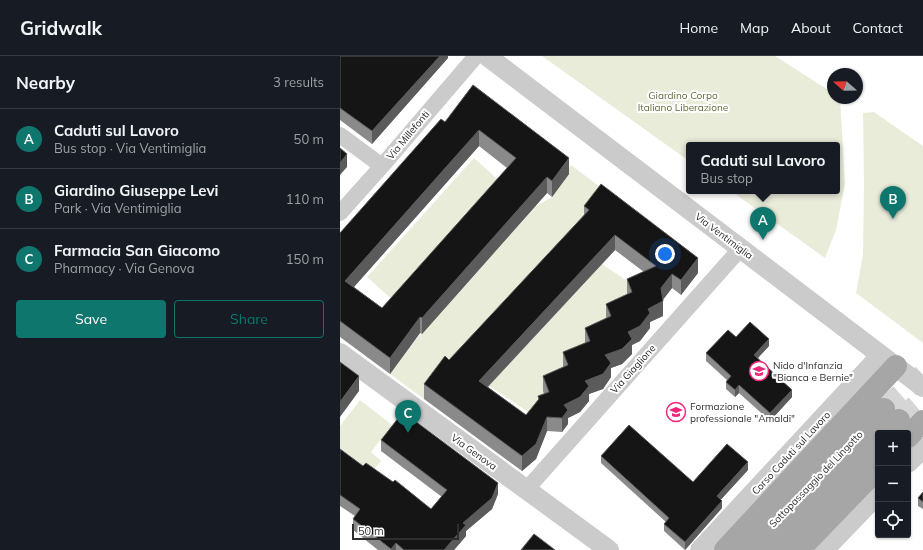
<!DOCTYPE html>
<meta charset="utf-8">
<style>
body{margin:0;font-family:Mulish,sans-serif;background:#242831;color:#f1f3f6}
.controls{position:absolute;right:12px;bottom:12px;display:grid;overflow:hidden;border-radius:4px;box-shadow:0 1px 3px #0004}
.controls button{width:36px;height:36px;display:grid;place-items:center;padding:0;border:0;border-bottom:1px solid #363941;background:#171b24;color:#f1f3f6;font:20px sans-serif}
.compass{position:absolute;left:487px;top:12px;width:36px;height:36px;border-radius:50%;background:#171b24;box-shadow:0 1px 3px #0004;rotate:290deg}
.scale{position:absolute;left:12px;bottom:10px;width:107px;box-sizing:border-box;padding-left:4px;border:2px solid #2e2e2e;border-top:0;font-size:11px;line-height:14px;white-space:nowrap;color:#2e2e2e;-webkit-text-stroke:3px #fff;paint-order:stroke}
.you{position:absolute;left:325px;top:198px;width:14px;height:14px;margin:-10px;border:3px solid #fff;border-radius:50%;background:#1a73e8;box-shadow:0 0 0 6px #1a73e833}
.badge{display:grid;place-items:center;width:26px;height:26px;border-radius:50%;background:#0f766e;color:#fff;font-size:13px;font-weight:700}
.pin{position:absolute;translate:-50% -33px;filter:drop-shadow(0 1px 2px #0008)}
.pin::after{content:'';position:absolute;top:21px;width:14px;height:12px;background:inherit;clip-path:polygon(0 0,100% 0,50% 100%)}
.popup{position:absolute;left:346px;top:86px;width:154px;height:52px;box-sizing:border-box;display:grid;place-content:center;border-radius:4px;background:#171b24;filter:drop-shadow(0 1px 3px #0005);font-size:13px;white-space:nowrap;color:#9ea1a6}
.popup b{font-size:15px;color:#f1f3f6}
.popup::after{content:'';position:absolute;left:50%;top:100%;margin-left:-8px;border:8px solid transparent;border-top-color:#171b24}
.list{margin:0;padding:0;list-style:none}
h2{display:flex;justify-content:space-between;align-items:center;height:52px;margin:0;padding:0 16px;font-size:17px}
h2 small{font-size:13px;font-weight:400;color:#9ea1a6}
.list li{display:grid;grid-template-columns:26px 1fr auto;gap:12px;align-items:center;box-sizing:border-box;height:60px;padding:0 16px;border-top:1px solid #363941}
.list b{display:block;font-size:15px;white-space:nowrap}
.list p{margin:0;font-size:13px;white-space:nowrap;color:#9ea1a6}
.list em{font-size:13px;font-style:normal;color:#9ea1a6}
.actions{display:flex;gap:8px;padding:12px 16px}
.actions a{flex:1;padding:9px 0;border:1px solid #0f766e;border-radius:4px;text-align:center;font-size:14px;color:#0f766e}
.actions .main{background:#0f766e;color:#fff}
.icon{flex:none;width:22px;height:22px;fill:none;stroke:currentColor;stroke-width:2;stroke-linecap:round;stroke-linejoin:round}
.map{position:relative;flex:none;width:583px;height:494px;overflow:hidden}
header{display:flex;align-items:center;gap:24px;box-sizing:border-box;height:56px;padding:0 20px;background:#171b24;border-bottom:1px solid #363941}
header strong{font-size:19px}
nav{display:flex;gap:22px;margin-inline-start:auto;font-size:14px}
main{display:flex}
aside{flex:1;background:#171b24}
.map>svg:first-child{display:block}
.green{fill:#eaecda}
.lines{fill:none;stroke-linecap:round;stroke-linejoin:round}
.primary-tunnel{stroke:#d5d5d5;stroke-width:22;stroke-dasharray:22 11;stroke-linecap:butt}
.minor{stroke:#cbcbcb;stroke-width:16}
.tertiary{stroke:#cbcbcb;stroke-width:20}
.primary{stroke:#a6a6a6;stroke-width:22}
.wall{fill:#8a8a8a;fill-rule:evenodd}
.shaded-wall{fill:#5b5b5b}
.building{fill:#151515;stroke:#5b5b5b;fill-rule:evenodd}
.labels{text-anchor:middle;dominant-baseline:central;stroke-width:4;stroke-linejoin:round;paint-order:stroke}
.park-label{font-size:10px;fill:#626c39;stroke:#fff}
.street-label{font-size:10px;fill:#2e2e2e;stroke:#fff}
.poi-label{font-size:10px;fill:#2e2e2e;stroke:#fff;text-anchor:start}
</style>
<header>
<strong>Gridwalk</strong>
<nav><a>Home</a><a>Map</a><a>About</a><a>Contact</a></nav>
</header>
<main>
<aside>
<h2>Nearby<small>3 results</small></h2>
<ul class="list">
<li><span class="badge">A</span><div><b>Caduti sul Lavoro</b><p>Bus stop · Via Ventimiglia</p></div><em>50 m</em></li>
<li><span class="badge">B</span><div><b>Giardino Giuseppe Levi</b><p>Park · Via Ventimiglia</p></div><em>110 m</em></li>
<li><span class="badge">C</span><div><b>Farmacia San Giacomo</b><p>Pharmacy · Via Genova</p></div><em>150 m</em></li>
</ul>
<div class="actions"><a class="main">Save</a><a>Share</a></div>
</aside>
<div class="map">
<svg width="583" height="494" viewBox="0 0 583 494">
<rect width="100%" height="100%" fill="#fff"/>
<!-- green -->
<path class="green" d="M202,0h233l58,37v5h7l5,86 -9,46 -11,28 -94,-67h106v-46h-148v16z
M534,56l49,34v197l-67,-50 7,-38 1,-72 -1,-70z
M134,102l29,26 -107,119 -29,-26z
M231,109l41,31 -167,175 -21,28 -34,-25 21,-29 123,-138 18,-10 14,-25z
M262,208l37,25 -5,21 -85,97 -13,10 -47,-31z
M20,344l32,25 -21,27 10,9 -13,16 -28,-22v-29z"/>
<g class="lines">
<!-- primary-tunnel -->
<path class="primary-tunnel" d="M544,353l39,-34
M559,364l24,-20"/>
<!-- minor -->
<path class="minor" d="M0,79l42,31
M0,157l42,-47 94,-110
M186,434l215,-242"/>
<!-- tertiary -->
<path class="tertiary" d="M147,0l436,331
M0,297l269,197
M568,407l15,-15
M360,494l181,-195
M484,494l54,-56"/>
<!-- primary -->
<path class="primary" d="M547,377l12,-13
M568,381l15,-16
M385,494l171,-184
M409,494l135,-141
M435,494l103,-108
M459,494l79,-82"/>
</g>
<!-- wall -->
<path class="wall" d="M0,0h108v2l-76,86 -32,-24z
M133,29l96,89 -17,23 -5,-4 -125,141 -2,-1 -30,41 -50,-37v-104l105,-111zM139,90l28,22 -125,140 -28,-21z
M244,150l114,67 -17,22 -9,-7 -9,12v16l-13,6v6l-10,13 -8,4v9l-10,10 -11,4v9l-8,12 -14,5v7l-9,11 -12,6v6l-6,8 -15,-1 -11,28 -14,12 -98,-72v-15l25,-24 135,-144zM275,194l29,22 -17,7v16l-21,9v15l-21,9v15l-22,9v15l-20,9v15l1,3 -6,2v4l-12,15 -38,-28z
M396,281l33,9 -11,12 34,39 -22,24 -31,-28 -4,4 -9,-8v-7l1,-2 -21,-19v-8z
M41,384l117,54 -6,15 -26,22v5l-12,14h-76l-25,-20v-11l2,-3 -15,-10v-57l23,17 30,16 38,27 11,-12 -61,-46z
M261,400l92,26 55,-12 -27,29 1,9 -37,42 -21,-19v-7l2,-2 -65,-59z
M583,436v17l-5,-3v-8z"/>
<!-- shaded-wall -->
<path class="shaded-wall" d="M100,0h8v2l-76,86v-13z
M139,74v16l-134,151v-16z
M7,98v13l-7,8v-12z
M229,102v16l-17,23v-16z
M207,121v16l-125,141v-16z
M275,179v15l-136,146v-15z
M358,202v15l-17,22v-15z
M332,218v14l-11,14 2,-1v15l-13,6v6l-10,13 -8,4v9l-10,10 -11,4v9l-8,12 -14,5v7l-9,11 -12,6v6l-6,8v-14l2,-13 41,-50 23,-23 20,-23 13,-21z
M80,261v16l-30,41v-16z
M429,283v7l-15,16v-7z
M19,320v15l-19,26v-15z
M399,329v8l-4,4v-7z
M452,334v7l-22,24v-8z
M207,361v14l-11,28 -14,12v-15z
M408,406v8l-31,34v-8z
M158,427v11l-6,15 -26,22v5l-12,14h-10l19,-27z
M382,445v7l-37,42v-8z
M56,487v7h-5v-1z"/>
<!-- building -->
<path class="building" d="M0,0h100l-68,75 -32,-23z
M133,29l96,73 -17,23 -5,-4 -125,141 -2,-1 -30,41 -50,-37v-88l101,-114 4,3zM139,74l37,28 -134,150 -37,-27z
M0,92l7,6 -7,9z
M261,128l97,74 -17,22 -9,-6 -11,14 2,13 -15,8 2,4 -10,13 -12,6 4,7 -10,10 -17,6 6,8 -8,11 -18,7 4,5 -9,11 -16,8 4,5 -6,8 -15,-1 -11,27 -14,12 -98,-72 21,-28 4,4 140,-150 -5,-4zM275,179l41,31 -29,13 5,13 -26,12 5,12 -26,12 5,13 -27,11 5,13 -25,11 6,16 -11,4 1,3 -13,16 -47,-34z
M410,266l19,17 -15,16 38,35 -22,23 -31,-28 -4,5 -9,-8 5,-6 -25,-23 22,-23 8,7z
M0,306l19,14 -19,26z
M63,356l95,71 -6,15 -29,25 3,2 -22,25h-40l-8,-7 -5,6 -38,-30 7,-10 -20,-14v-46l23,17 3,-3 27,19 2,-2 36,29 16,-19 -66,-50z
M289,369l64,57 34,-38 21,18 -31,34 5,5 -37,41 -21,-18 5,-6 -68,-62z
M583,436v10l-5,-4z
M194,478l21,16h-34z"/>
<!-- icons -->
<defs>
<g id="school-ring" transform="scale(1)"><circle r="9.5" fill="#fff" stroke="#ef257b" stroke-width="1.5"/><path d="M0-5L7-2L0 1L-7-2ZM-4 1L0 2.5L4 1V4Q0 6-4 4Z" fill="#ef257b"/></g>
</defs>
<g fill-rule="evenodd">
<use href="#school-ring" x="419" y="315"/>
<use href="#school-ring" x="336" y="356"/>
</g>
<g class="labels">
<!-- park labels -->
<g class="park-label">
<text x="343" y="39">Giardino Corpo<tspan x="343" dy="12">Italiano Liberazione</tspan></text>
</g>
<!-- street labels -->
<g class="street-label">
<text transform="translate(68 79) rotate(-50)">Via Millefonti</text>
<text transform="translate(384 180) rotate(37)">Via Ventimiglia</text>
<text transform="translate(293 313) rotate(-48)">Via Giaglione</text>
<text transform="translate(134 396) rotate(36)">Via Genova</text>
<text transform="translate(451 397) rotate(-47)">Corso Caduti sul Lavoro</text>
<text transform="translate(476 423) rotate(-46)">Sottopassaggio del Lingotto</text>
</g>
<!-- poi labels -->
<g class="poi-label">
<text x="433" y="309">Nido d'Infanzia<tspan x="433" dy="12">"Bianca e Bernie"</tspan></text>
<text x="350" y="350">Formazione<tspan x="350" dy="12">professionale "Amaldi"</tspan></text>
</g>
</g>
</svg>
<div class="controls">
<button>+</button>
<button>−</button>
<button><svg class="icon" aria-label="locate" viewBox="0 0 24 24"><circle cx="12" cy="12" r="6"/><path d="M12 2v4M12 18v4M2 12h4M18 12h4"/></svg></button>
</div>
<svg class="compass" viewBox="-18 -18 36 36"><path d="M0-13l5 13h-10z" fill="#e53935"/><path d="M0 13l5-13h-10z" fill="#9ea1a6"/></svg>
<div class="scale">50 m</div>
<div class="you"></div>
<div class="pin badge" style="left:423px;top:184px">A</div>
<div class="popup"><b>Caduti sul Lavoro</b>Bus stop</div>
<div class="pin badge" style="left:553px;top:163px">B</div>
<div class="pin badge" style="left:68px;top:377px">C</div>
</div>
</main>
